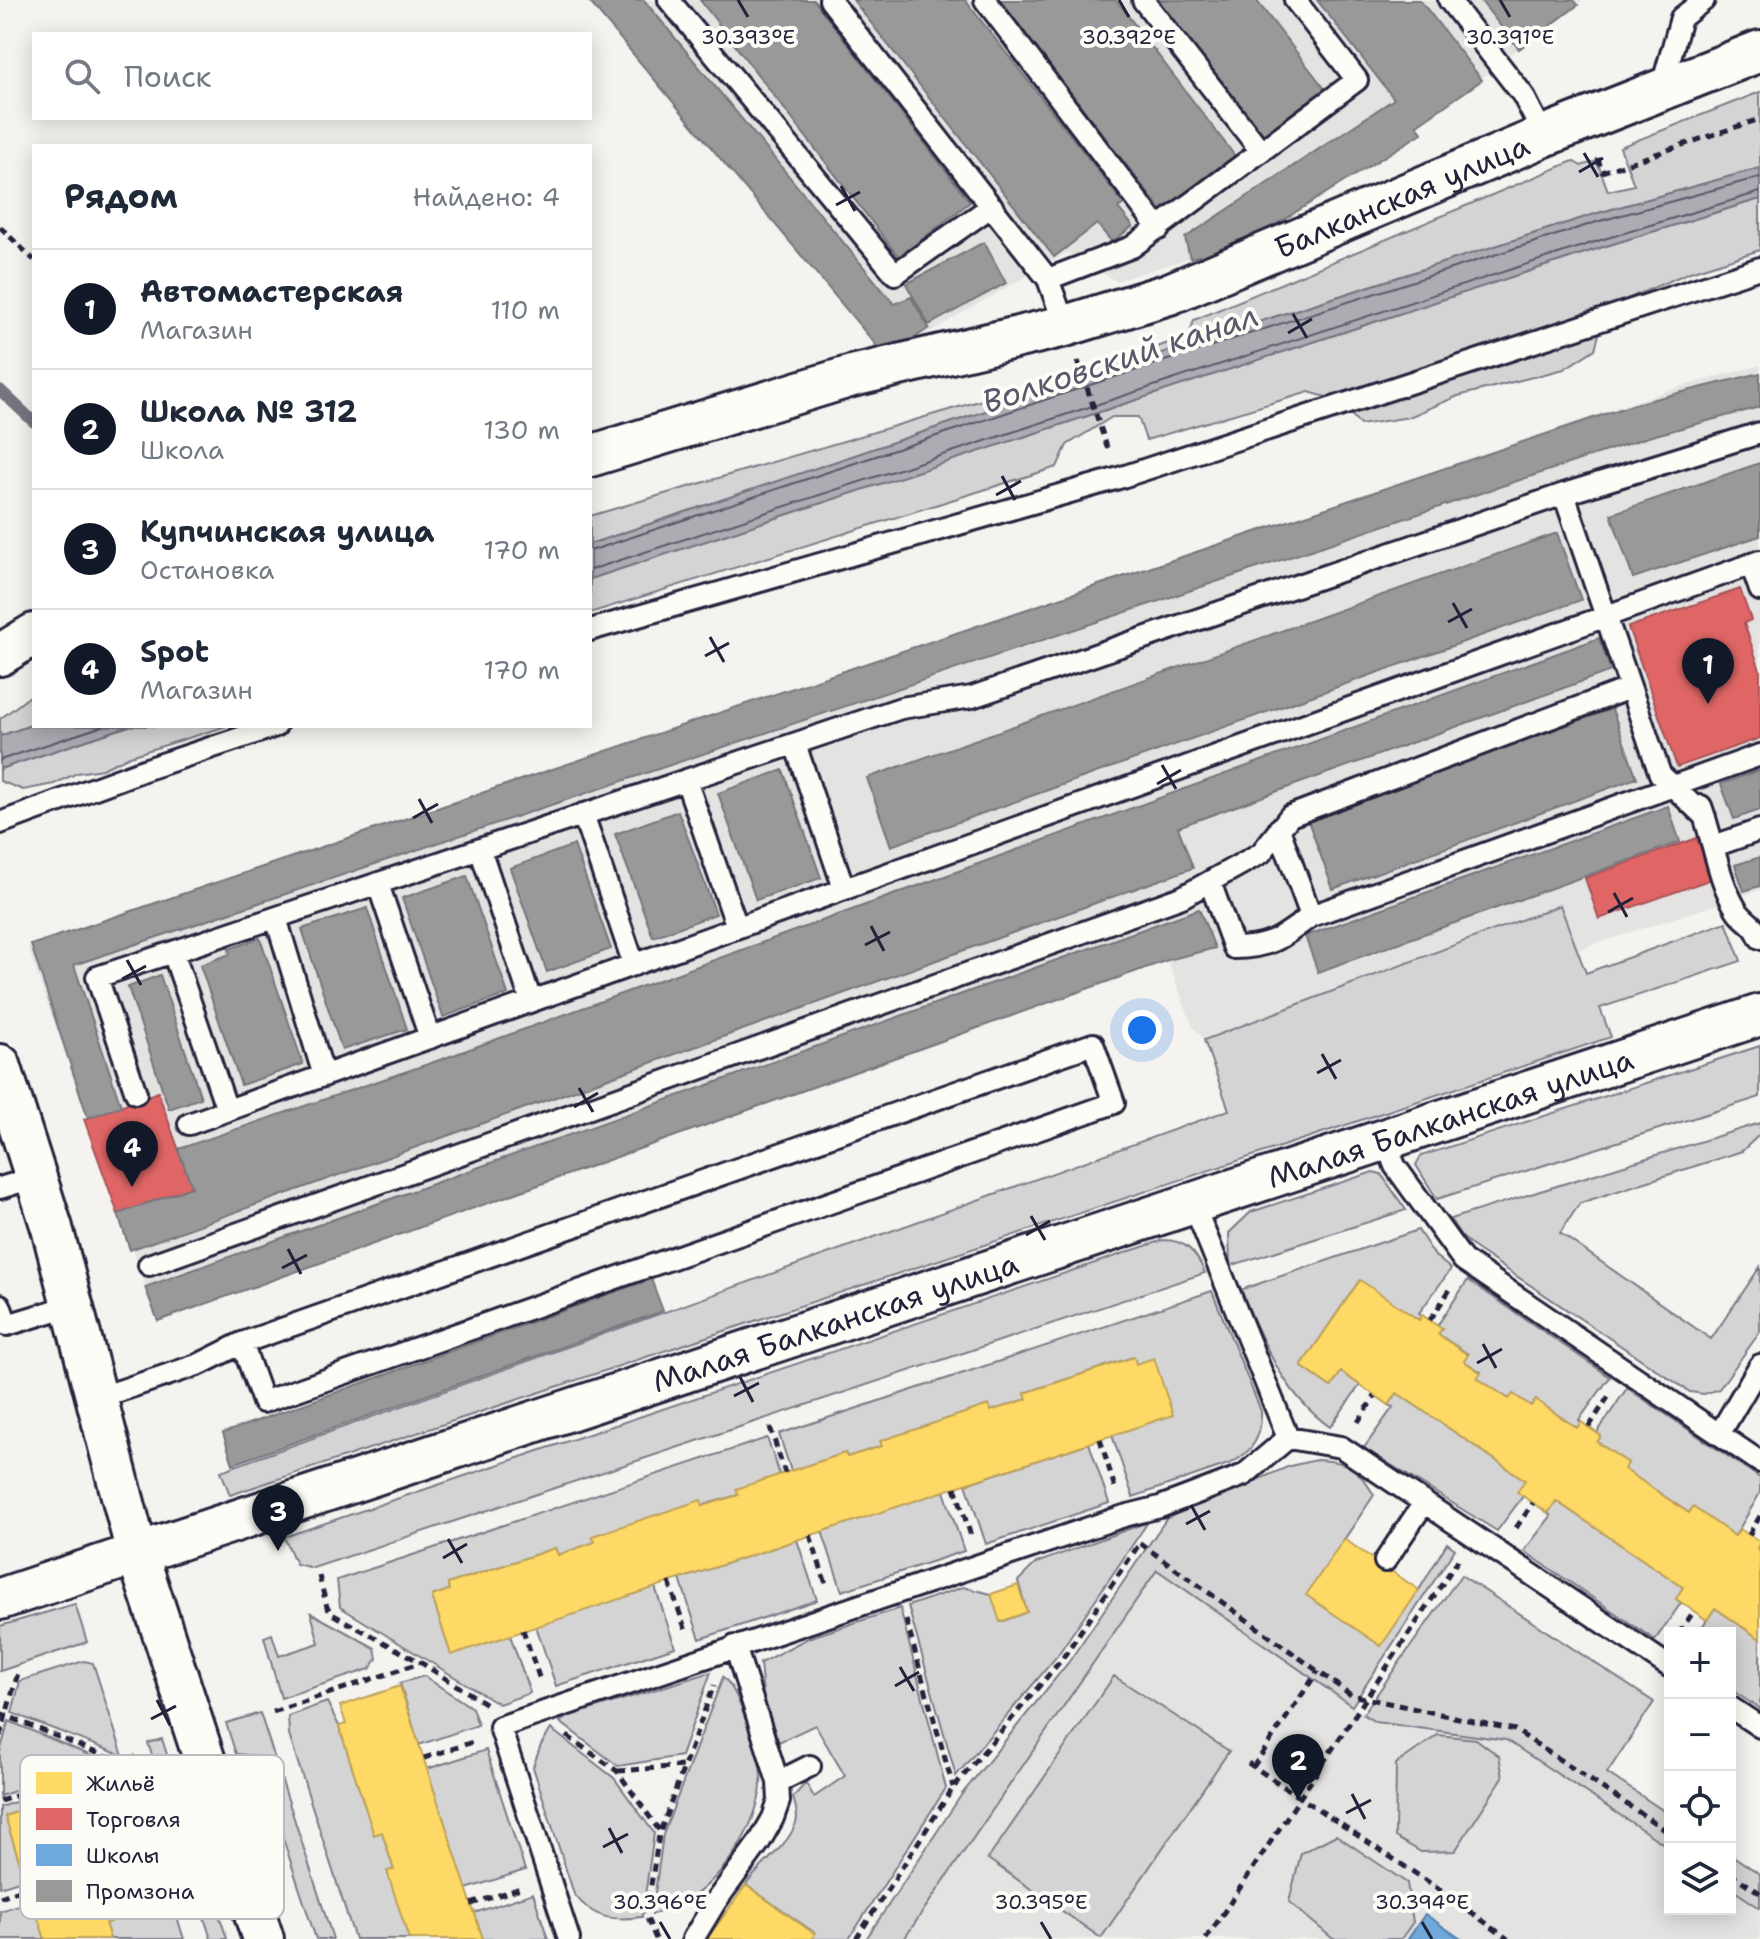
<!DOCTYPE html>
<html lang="ru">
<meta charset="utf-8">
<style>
body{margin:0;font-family:"Shantell Sans",sans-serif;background:#f2f2f3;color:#1f2937}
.controls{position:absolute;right:24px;bottom:24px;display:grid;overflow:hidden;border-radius:0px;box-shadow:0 4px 20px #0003}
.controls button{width:72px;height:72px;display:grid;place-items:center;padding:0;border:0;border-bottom:2px solid #e0e1e3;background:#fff;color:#1f2937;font:40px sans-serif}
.you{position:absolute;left:1142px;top:1030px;width:28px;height:28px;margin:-20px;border:6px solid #fff;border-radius:50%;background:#1a73e8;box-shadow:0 0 0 12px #1a73e833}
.badge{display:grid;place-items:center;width:52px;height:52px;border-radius:50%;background:#111827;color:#fff;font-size:26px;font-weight:700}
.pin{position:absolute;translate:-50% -66px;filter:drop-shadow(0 2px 4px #0008)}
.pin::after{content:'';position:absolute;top:42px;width:28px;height:24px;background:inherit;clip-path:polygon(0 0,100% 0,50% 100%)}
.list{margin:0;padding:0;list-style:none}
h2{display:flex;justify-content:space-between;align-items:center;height:104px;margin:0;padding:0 32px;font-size:34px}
h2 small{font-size:26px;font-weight:400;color:#747a83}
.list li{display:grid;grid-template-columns:52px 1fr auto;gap:24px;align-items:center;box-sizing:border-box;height:120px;padding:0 32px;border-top:2px solid #e0e1e3}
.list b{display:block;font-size:30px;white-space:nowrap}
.list p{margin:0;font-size:26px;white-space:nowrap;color:#747a83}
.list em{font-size:26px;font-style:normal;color:#747a83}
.icon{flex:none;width:44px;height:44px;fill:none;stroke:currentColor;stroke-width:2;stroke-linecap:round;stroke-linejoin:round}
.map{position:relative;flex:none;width:1760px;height:1939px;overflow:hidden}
.search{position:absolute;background:#fff;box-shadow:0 4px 20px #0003;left:32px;top:32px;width:560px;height:88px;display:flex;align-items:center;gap:20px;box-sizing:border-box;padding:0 28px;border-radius:0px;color:#747a83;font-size:30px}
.panel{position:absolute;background:#fff;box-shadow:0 4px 20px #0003;left:32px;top:144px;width:560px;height:584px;border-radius:0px}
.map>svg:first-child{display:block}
.built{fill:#e4e3e2}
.green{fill:#d5d4d5;stroke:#7c7b88;stroke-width:2}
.water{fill:#acacb2;stroke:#757582;stroke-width:2}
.homes{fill:#ffd966;stroke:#bda259;stroke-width:2}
.shops{fill:#e06666;stroke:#a75259;stroke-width:2}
.schools{fill:#6fa8dc;stroke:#5880ac;stroke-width:2}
.industry{fill:#999;stroke:#75757d;stroke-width:2}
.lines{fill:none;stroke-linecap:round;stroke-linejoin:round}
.shore{stroke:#59596b;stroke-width:2}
.stream{stroke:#757582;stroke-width:12}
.service-casing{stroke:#22223b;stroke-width:26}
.minor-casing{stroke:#22223b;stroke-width:46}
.path{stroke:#22223b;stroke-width:5;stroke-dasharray:8 6;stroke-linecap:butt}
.service{stroke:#fdfcf7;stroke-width:20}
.minor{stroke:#fdfcf7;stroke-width:40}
.ticks{fill:none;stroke:#22223b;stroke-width:3}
.labels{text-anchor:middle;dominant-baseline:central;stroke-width:8;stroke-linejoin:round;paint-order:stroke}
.street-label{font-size:30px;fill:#22223b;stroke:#fdfcf7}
.water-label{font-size:32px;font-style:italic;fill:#59596b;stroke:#fdfcf7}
.key{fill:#fdfcf7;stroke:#bbbbbf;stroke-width:2}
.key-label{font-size:22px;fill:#22223b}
.ticks-label{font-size:20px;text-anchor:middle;fill:#22223b;stroke:#fdfcf7;stroke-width:8;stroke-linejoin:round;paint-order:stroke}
</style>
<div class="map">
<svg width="1760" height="1939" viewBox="0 0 1760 1939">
<rect width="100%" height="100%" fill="#f4f3ef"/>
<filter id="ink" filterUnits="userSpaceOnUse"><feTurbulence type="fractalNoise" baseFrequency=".0125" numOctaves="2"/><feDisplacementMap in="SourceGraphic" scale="16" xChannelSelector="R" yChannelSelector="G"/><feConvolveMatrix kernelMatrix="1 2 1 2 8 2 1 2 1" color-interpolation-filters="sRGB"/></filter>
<g filter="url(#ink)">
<!-- built -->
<path class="built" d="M588,0h995l-64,49 -22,13 -16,18 -64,45 5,8 -182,114 -50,11 -74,23 -49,-28 -181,104z
M1760,365v525l-183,60 -18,-44 -355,134 -12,-15 -24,-64 -1010,360 -130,-373 34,-8 1613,-552z
M1157,1570l218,152 131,18 164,108v61h60v-21l30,20v31h-856z"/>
<!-- green -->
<path class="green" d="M1760,92v76l-162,45 -511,164 -497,167v-28l538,-159 61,-21 5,-16 379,-159 8,5 16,-5 11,30 26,-6 -14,-38z
M1760,199v51l-70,22 -84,36 -11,41 -31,20 -106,27 -49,21 -49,8 -20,-24 -31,-9 -163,48 -8,-23h-26l-45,28 -10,22 -467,146v-34l1016,-333z
M34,693v31l-34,12v-17z
M129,726h98l-97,30 -28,13 -25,4 -23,11 -31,6 -23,-9v-12z
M1560,905l26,68 140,-51 15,39 -141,47 11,29 -1381,458 -9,-24 1008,-361 -25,-70z
M1760,1046v51l-323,102 -21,-34 5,-9z
M1760,1123v11l-18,17 -162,52 -20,30 151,106 49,-72v65l-41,57 -15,5 -14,-2 -214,-143 -14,-12 -12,-18z
M1373,1172l8,2 25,36 -176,56 -1,-33 22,-21z
M1418,1230l17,26 16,13 -32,44 3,2 -3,5 -60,-39 -58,85 30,21 10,-15 19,13 -30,42c-47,-33 -67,-86 -90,-137z
M1163,1240c23,0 33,12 42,33l-892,295 -17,-4 -12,-27z
M1468,1280l142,97 -31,43 2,2 -4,6 -41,-28 -5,6 -18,-12 -4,5 -32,-21 4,-6 -17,-11 4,-7 -30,-20 4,-5 -5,-3z
M1212,1291l49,120c1,25 -8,41 -30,52l-98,34 -21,-62 24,-71 -3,-7 -108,36 2,6 -36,12 -2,-6 -108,36 1,5 -35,11 -2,-4 -54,18 -12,-37z
M1627,1388l133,90v15l-25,43 -42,-28 -4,5 -65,-44 4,-6 -31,-21 4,-6 -4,-3z
M1397,1393l128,87 -2,16 -26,35 -133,-83 29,-41 -4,-2z
M767,1438l13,37 -42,20 -145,42 2,5 -37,13 -3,-7 -107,36 1,6 -17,6 19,58 59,-19 20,58 -31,11 -159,-97 -3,-27z
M1089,1443l20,60 -123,41 -20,-60z
M1316,1460c33,1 41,7 58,35l-67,100 112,-5 28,-47 8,6 -103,157 -195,-136 -253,369h-38l96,-145 106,-131 99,-145 123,-52z
M944,1491l20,60 -122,40 -20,-60z
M1556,1501l127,86 -7,12 5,4 -26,37 -131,-89 27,-35 -3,-3z
M1148,1522l-91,134 -101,120 -48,-170 55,-19 28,7 10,28 26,-10 -9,-31 18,-18z
M797,1540l20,60 -117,39 -20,-60z
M1461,1575l193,127 -47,71 63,42v33l-164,-108 -131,-18 -12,-8z
M655,1587l20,60 -119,39 -20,-60z
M75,1604l12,38 -87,29v-45z
M900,1608l46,180 -97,151h-37l3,-6 -69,-48c14,-21 41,-37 50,-62 3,-8 -1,-18 -3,-26l13,-14 8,14 31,-21 -30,-51 -36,17 -15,-37 -4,-42 48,-25z
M1715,1608l45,31v70l-30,-20v-56h-32z
M311,1613l64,35 2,11 -7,10 -89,29 -17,-61 8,-3 7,22 40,-13z
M84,1661l9,2 30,93 -111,-43 8,-32z
M711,1672l-30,84 -63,10 -58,-44 7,-5z
M424,1676l48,32 6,17 -59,20 -19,-62z
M1114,1676l115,75 -128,187 -113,-79z
M723,1677c12,11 17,28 23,43 9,23 20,53 13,78 -12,49 -55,107 -107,116l11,-79z
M327,1702l12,24 35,108 8,-2 12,38 -6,1 21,68h-54l-66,-204 -1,-19z
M260,1713l73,226h-17l-60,-183 -20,-2 -10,-31z
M9,1721l94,40 -103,35v-44z
M551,1729l63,49 40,55 -12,84c-30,4 -49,2 -68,-23l-41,-127 8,-22z
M1438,1735l38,4 23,17 4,21 -48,74 -34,1 -26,-15 1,-73z
M162,1739l65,200h-16l-63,-196z
M486,1750l39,120 -59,19 -39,-120z
M120,1767l9,3 55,169h-74l-5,-16 6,-2 -36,-107 -6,1 -6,-19 -58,20 20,63 -25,8v-80z
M1336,1835l71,48 6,39 -12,17h-68l-44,-37 12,-49z
M1730,1854l30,20v34l-30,-20z
M533,1893l15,46h-65l-9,-26z
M33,1900l12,39h-45v-28z"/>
<!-- water -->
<path class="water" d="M1760,168v31l-154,47 -1016,333v-35l497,-167 511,-164z
M34,724v2h95l-129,43v-33z"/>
<!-- homes -->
<path class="homes" d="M1360,1280l59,40 3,-5 20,14 -4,5 30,21 -4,6 17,12 -4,5 32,21 4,-5 18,12 5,-6 41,28 4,-6 20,14 -4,6 31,21 -4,6 65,44 4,-6 42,29 5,-7 20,13 -3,7 3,2v88l-45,-31 -8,12 -31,-21 7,-12 -127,-86 -8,12 -31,-21 8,-12 -128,-87 -8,12 -48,-33 -10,15 -30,-21z
M1134,1357l2,7 18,-6 19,57 -722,240 -19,-59 17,-6 -1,-6 107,-36 3,7 37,-13 -3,-6 109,-36 2,6 35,-11 -2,-6 109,-36 2,4 35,-11 -2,-5 109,-36 2,6 36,-12 -2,-6z
M1344,1539l75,51 -38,56 -75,-51z
M1018,1585l9,27 -27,10 -9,-28z
M400,1686l27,83 56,170h-74l-22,-68 7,-1 -12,-38 -8,3 -35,-109 7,-2 -6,-18z
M63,1796l6,19 6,-2 36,109 -6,1 5,16h-65l-20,-60 -20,-63z
M746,1885l69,49 -3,5h-105z"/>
<!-- shops -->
<path class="shops" d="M1740,589l11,31 -7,3 16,47v68l-83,29 -49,-140z
M1697,838l15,41 -113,40 -14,-41z
M158,1092l34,95 -74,27 -34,-95z"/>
<!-- schools -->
<path class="schools" d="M1425,1914l36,25h-53z"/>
<!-- industry -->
<path class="industry" d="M588,0h56l250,304 17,-7 18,31 -43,29z
M700,0h114l156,202 -71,55z
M853,0h112l159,204 -6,4 15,18 -21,16 -15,-18 -43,33z
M999,0h117l119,156 -73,55z
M1152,0h104l69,89 -66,49z
M1317,0h103l62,80 -65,45 5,8 -182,114 -50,11 -5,-20 209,-139z
M1480,0h94l4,5 -59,44z
M984,242l22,41 -77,42 -23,-41z
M1760,373v34l-112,30 -1574,528 47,141 -33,12 -57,-173 1607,-542z
M1760,463v73l-127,42 -22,-64z
M1557,533l24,67 -690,246 -24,-68z
M1599,638l12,33 -433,156 15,41 -1063,382 -12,-36 74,-27 -14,-38 256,-87z
M1612,709l25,69 -304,111 -26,-71z
M783,770l38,108 -65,22 -38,-107z
M1760,770v40l-26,9 -13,-35z
M1668,806l12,36 -362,130 -13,-36z
M678,811l38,103 -63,23 -38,-103z
M574,845l37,104 -64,23 -37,-104z
M1760,857v29l-16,5 -9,-26z
M467,876l41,118 -65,23 -41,-119z
M367,908l40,121 -65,21 -40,-121z
M1199,909l16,39 -47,12 -1010,361 -13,-34z
M260,938l43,126 -62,21 -41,-120 30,-11 -1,-5z
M160,975l41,123 -32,11 -41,-122z
M651,1279l12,32 -430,153 -10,-31z"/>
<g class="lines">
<!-- shore -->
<path class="shore" d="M590,551l500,-166 510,-164 160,-44
M590,570l1014,-331 156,-47
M0,760l103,-34"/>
<!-- stream -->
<path class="stream" d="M0,390l34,32"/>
<!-- service casing -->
<g class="service-casing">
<path id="service" d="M669,0l226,274 97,-68
M830,0l218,279 17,47
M985,0l174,229
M1143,0l118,151
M1449,0l74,95 21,41
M1661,90l20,-72 23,-18
M1048,279l84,-32 225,-167 -62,-80
M1564,494l96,280 45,43
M1751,564l9,26
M590,630l529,-152 641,-210
M795,744l49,145
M686,780l51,147
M1701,806c12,33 17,73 35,103 8,13 18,13 24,29
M583,814l51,151
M0,823l141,-52 135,-45
M1279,829l32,87 449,-161
M1714,846l46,-16
M480,849l51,152
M1210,882l24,66c37,0 49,-11 77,-32
M378,884l52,154
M276,918l48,158
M136,1093l-39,-116 76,-25
M227,1110l-54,-158 728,-244 71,-11 592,-203 196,-61
M189,1124l1571,-563
M1385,1140l10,26 68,94 297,202
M0,1188l36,-11
M1193,1203l95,235
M149,1265l1033,-368 79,-44 29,-37 340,-128
M0,1305l7,20 66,-20
M98,1398l102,-34 42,-21 851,-299 21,59 -851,299 -21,-59
M1720,1433l40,-68
M1385,1561l39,-58
M1730,1707l30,20
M778,1782l32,-16
M569,1939l-69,-212 624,-211 36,-9 84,-32 44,-37 53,9 329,220
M693,1939l23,-38 44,-60 13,-23 6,-17 -1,-19 -43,-136"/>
</g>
<!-- minor casing -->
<g class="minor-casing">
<g id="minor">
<path id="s1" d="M590,456l262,-80 213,-50 104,-32 375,-158 216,-85"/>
<path d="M0,655l34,-21"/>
<path d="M0,1065l52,163 85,325 126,386"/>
<path id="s2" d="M0,1599l1760,-584"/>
</g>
</g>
<!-- path -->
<path class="path" d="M1598,158l4,14 158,-53
M0,227l34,33
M1078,361l30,89
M1430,1320l21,-32
M1358,1422l17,-26
M770,1427l15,46
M1589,1427l21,-33
M1100,1439l15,49
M955,1487l16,49
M1516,1528l17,-25
M810,1535l17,52
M1749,1535l11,-19
M1140,1543l211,152 164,35 155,103
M319,1576l8,31 5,7 88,48 66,42
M669,1582l18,52
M906,1620l47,167
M523,1630l18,53
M1679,1633l15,-22
M273,1712l147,-49
M0,1713l116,48
M0,1736l18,-63
M567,1736l50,35 42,59
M424,1758l52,-17
M1248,1763l194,128 66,48
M1253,1767l65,-96
M618,1771l65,-5
M0,1801l136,-44
M1730,1873l30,20
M0,1897l28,-10
M471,1904l53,-17
M656,1939l-10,-23 13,-81 55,-150
M856,1939l97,-151 109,-129 78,-116
M1206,1939l252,-379"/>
<!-- service -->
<use href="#service" class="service"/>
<!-- minor -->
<use href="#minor" class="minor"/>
</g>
</g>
<!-- ticks -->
<path class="ticks" d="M738,0l10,17M1119,0l10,17M1500,0l10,17M1584,153l14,24M1579,172l24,-14M841,186l14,25M836,205l24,-13M1293,314l14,24M1288,333l24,-14M1002,476l13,24M996,495l25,-14M1453,603l14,25M1448,622l24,-13M710,637l14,25M705,656l24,-13M1162,765l14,24M1157,784l24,-14M419,799l13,24M413,818l25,-14M1614,893l13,24M1608,912l25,-14M871,926l13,25M865,945l25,-13M127,960l14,25M122,979l24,-13M1322,1054l14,25M1317,1073l24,-13M579,1088l14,24M574,1107l24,-14M1031,1216l14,24M1026,1235l24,-14M288,1249l13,25M282,1268l25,-13M1483,1344l13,24M1477,1363l25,-14M740,1377l13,25M734,1396l25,-13M1191,1505l14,25M1186,1524l24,-13M448,1539l14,24M443,1558l24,-14M900,1667l14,24M895,1686l24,-14M157,1700l13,25M151,1719l25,-13M1352,1794l13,25M1346,1813l25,-13M609,1828l13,25M603,1847l25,-13M660,1922l10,17M1041,1922l10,17M1422,1922l10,17"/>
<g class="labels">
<!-- street labels -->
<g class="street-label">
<text stroke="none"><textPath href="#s1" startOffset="854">Балканская улица</textPath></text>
<text stroke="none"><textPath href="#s2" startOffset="1528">Малая Балканская улица</textPath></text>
<text stroke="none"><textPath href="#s2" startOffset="880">Малая Балканская улица</textPath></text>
</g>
<!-- water labels -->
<g class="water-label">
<text transform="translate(1120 358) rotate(-18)">Волковский канал</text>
</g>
</g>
<!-- legend -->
<rect x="20" y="1755" width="264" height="164" rx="12" class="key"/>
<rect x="36" y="1772" width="36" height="22" fill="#ffd966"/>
<rect x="36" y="1808" width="36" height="22" fill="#e06666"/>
<rect x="36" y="1844" width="36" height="22" fill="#6fa8dc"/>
<rect x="36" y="1880" width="36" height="22" fill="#999"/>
<g class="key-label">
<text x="86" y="1791">Жильё</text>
<text x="86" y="1827">Торговля</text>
<text x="86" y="1863">Школы</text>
<text x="86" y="1899">Промзона</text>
</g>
<g class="ticks-label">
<text x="748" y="44">30.393°E</text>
<text x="1129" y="44">30.392°E</text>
<text x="1510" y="44">30.391°E</text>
<text x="660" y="1909">30.396°E</text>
<text x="1041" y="1909">30.395°E</text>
<text x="1422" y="1909">30.394°E</text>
</g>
</svg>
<div class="controls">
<button>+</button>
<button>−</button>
<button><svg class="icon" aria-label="locate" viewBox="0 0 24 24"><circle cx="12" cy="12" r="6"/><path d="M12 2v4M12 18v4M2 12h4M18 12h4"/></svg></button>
<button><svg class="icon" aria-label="layers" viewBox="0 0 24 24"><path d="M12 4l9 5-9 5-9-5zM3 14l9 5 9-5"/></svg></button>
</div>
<div class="you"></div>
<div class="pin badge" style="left:1708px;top:704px">1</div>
<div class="pin badge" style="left:1298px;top:1800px">2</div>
<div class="pin badge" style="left:278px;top:1551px">3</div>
<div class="pin badge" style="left:132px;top:1187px">4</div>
<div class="search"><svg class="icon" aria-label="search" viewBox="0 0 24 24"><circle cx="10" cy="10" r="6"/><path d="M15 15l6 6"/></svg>Поиск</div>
<section class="panel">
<h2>Рядом<small>Найдено: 4</small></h2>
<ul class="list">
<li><span class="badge">1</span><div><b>Автомастерская</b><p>Магазин</p></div><em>110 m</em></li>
<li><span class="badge">2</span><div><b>Школа № 312</b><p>Школа</p></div><em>130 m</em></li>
<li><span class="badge">3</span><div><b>Купчинская улица</b><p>Остановка</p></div><em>170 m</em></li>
<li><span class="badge">4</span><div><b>Spot</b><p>Магазин</p></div><em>170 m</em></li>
</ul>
</section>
</div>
